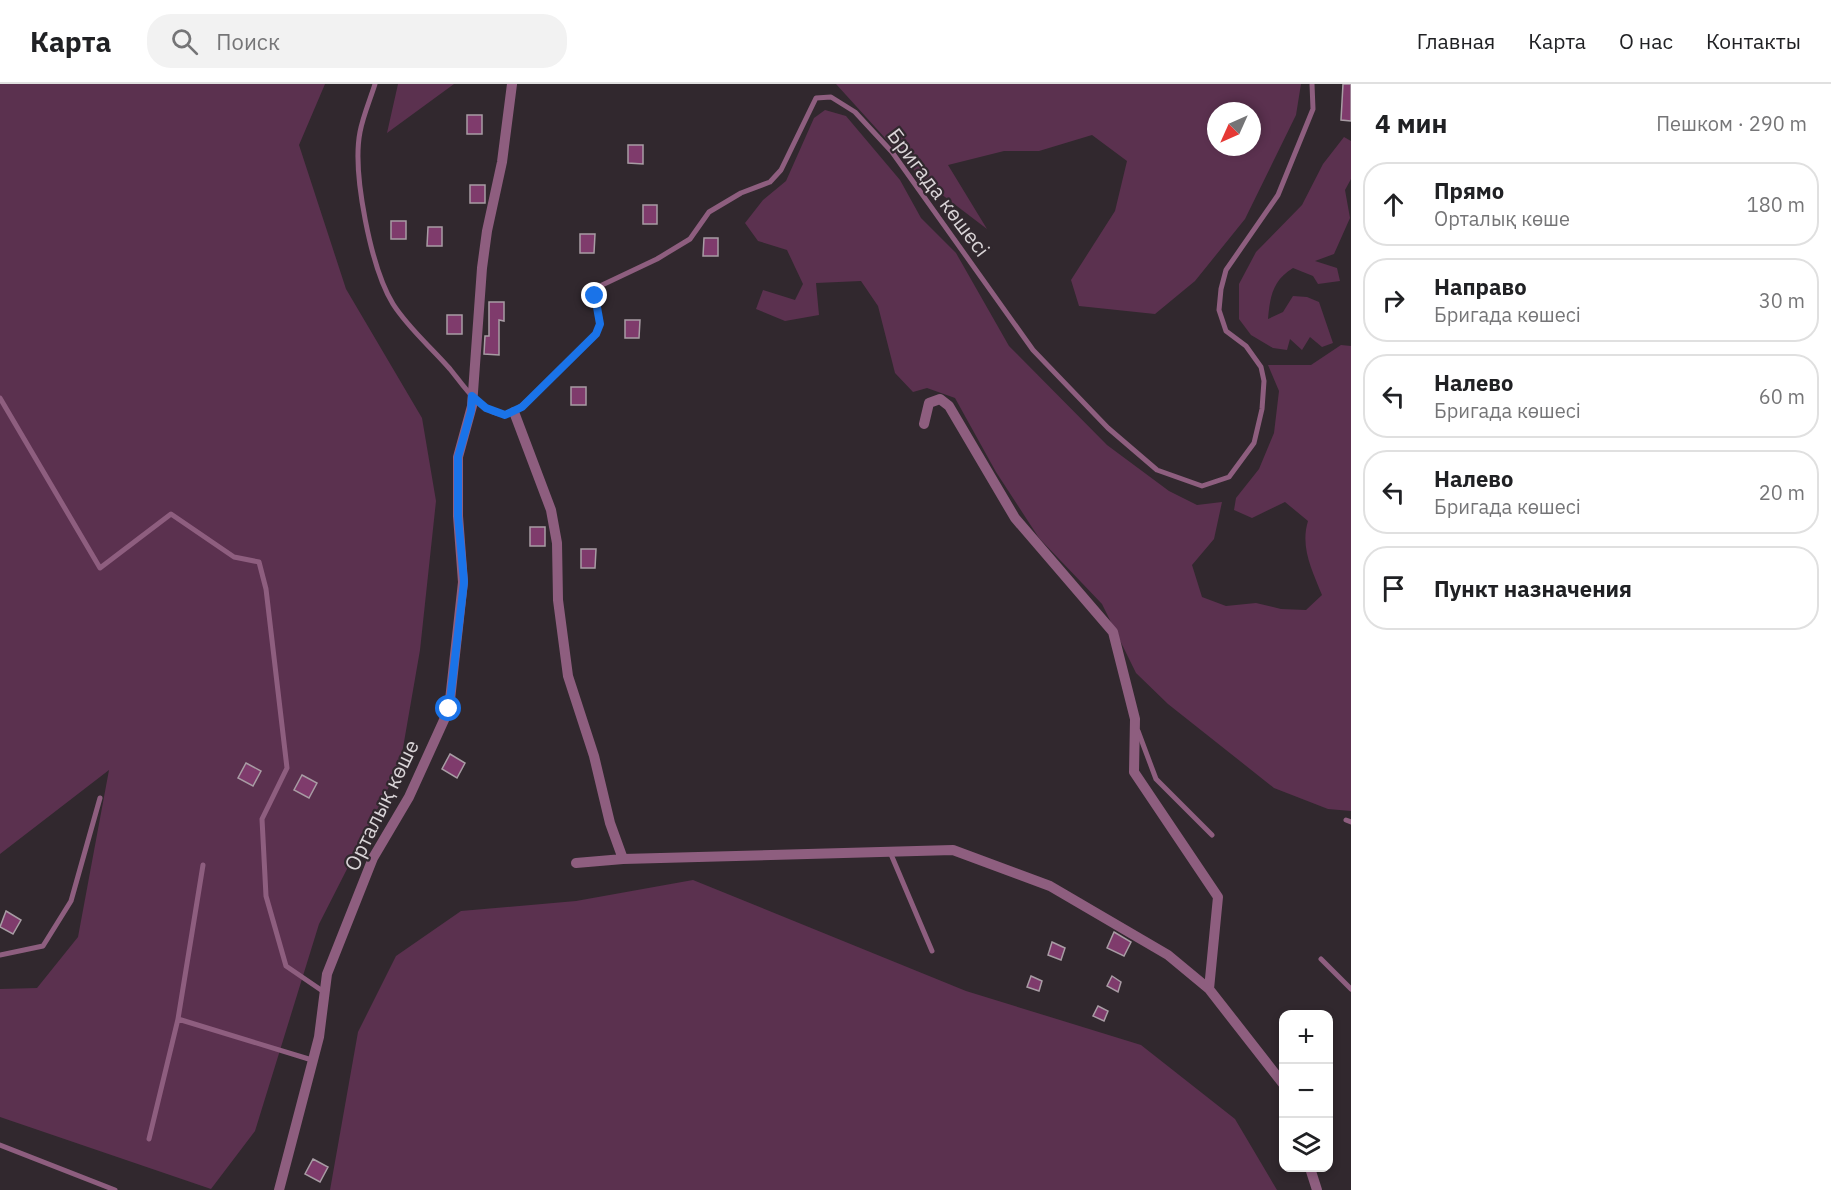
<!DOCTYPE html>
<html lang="ru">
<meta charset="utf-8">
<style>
body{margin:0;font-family:"IBM Plex Sans",sans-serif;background:#f2f2f2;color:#202124}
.controls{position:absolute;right:18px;bottom:18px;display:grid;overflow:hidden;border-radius:12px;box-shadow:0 3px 9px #0003}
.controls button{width:54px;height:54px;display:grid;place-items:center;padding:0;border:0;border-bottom:2px solid #e0e0e0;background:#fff;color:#202124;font:30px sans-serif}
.compass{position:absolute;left:1207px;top:18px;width:54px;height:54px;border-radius:50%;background:#fff;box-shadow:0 3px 9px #0003;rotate:225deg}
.stop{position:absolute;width:18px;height:18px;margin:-14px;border:4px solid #1a73e8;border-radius:50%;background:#fff}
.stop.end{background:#1a73e8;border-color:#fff;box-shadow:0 2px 6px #0008}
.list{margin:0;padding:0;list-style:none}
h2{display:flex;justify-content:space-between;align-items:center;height:78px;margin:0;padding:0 24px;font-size:26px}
h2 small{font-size:20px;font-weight:400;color:#757577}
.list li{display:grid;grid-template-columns:39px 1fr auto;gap:18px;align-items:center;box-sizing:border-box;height:84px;margin:0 12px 12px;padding:0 12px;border:2px solid #e0e0e0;border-radius:24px}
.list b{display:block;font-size:22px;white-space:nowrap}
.list p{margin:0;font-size:20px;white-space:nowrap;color:#757577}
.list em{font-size:20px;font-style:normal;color:#757577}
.icon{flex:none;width:33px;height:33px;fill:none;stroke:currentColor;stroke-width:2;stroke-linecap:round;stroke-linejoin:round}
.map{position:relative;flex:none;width:1351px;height:1106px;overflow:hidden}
header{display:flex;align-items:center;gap:36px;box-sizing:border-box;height:84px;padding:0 30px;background:#fff;border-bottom:2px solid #e0e0e0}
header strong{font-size:28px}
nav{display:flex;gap:33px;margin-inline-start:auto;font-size:21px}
.search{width:420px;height:54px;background:#f2f2f2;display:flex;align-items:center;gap:15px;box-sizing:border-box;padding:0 21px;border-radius:24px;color:#757577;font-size:22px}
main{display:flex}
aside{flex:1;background:#fff}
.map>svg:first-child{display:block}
.green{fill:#5b314f;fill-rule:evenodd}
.building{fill:#7f3b6c;stroke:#a89ca4;stroke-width:1.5}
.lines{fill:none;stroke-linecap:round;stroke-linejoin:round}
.service{stroke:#8e5e7f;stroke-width:5}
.minor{stroke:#8e5e7f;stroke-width:10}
.route{stroke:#1a73e8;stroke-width:8}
.labels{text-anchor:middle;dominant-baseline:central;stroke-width:4.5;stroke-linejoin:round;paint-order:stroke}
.street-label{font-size:21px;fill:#d9d4d7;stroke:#31282e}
</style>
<header>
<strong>Карта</strong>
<div class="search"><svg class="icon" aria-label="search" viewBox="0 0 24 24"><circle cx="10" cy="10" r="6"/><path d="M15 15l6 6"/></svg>Поиск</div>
<nav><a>Главная</a><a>Карта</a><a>О нас</a><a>Контакты</a></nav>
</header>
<main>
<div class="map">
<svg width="1351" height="1106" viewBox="0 0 1351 1106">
<rect width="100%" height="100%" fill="#31282e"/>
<!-- green -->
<path class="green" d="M0,0h325l-26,61 47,144 76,129 14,83 -16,149 -20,115 -81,159 -64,207 -44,58 -211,-72v-128l37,-1 41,-51 31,-167 -109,84z
M398,0h56l-67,49z
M836,0h465l-5,31 -51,104 -50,62 -40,33 -76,-8 -8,-26 44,-69 12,-50 -35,-26 -53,16h-35l-56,14 39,64 -63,-48zM1216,27h36v36h-36z
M825,26l21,6 54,64 21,38 35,35 53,93 98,99 62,46 28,14 25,-3 -8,37 -22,26 10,32 24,9 30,-3 25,6 25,1 16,-15c-10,-25 -22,-48 -14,-74l-23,-19 -33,16 -18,-8 2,-12 23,-29 15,-36 5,-42 -11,-26h43l30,-20 10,1v465l-23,-2 -54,-21 -106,-84 -32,-31 -34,-69 -63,-66 -43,-66 -41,-74 -28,-10 -14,4 -18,-19 -17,-67 -17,-25 -45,2 3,32 -34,6 -29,-12 7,-19 32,10 8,-16 -16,-34 -29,-9 -13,-18 18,-23 23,-19 28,-63z
M1344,53l7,4v38l-6,11 5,28 -16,36 -19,7 22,7 3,13 -22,3 -5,-8 -20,-8c-20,12 -23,28 -25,51l15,-7 10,-16 14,1 12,5 14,41 -11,4 -12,-10 -8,13 -12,-11 -3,11 -14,-2 -22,-13 -12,-16v-35l17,-32 46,-47 21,-41z
M693,796l273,111 175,54 94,74 42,71h-947l28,-158 38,-76 65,-45 115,-10z"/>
<!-- building -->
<path class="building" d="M1343,0h8v37l-10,-1z
M467,31h15v19h-15z
M628,61h15v19l-15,-1z
M470,101h15v18h-15z
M643,121h14v19h-14z
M391,137h15v18h-15z
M428,143h14v19h-15z
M580,150h15l-1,19h-14z
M704,154h14v18h-15z
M489,218h15v19l-5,-1v35l-15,-1 1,-18h4z
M447,231h15v19h-15z
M625,236h15l-1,18h-14z
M571,303h15v18h-15z
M530,443h15v19h-15z
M581,465h15l-1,19h-14z
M450,670l15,9 -8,15 -15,-9z
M246,679l15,8 -8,15 -15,-8z
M302,691l15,8 -8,15 -15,-8z
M6,827l15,9 -8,14 -13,-7z
M1114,848l17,10 -7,14 -17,-8z
M1052,858l13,6 -4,12 -13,-5z
M1031,892l11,5 -3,10 -12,-4z
M1112,892l9,6 -3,10 -11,-6z
M1098,922l10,5 -4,10 -11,-5z
M313,1075l15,8 -8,15 -15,-8z"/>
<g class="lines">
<!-- service -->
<path class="service" d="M375,0c-5,16 -12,32 -15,48 -8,41 11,136 33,172 16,25 38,43 57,65 13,16 31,45 55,46 14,0 77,-67 91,-81l4,-10 -5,-28 5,-10 57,-27 33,-20 19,-27 32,-19 29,-11 11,-12 35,-72 15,-1 24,15 37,40 141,198 75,78 49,42 45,16 27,-9 25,-34 8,-34 2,-28 -3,-14 -15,-21 -20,-15 -7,-21 2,-21 5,-19 52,-75 35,-86 -1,-25
M0,314l100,170 71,-54 63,43 25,5 7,27 21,179 -25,51 4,77 20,70 38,26
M1138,647l18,48 56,56
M1346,736l5,2
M890,768l42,99
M203,781l-25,154 134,41
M0,871l43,-9 28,-45 29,-103
M1321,875l30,30
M149,1055l29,-120
M0,1061l115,45"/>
<!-- minor -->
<path class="minor" d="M514,328l37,98 6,33 1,57 10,76 26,80 16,67 13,36 -47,4
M924,340l5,-21 11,-4 9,7 66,112 98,114 22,87 -1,53 84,125 -9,92 75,96
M623,775l330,-9 97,36 118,69 41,34
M1310,1084l7,22
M279,1106l40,-153 8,-63 46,-116 36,-61 40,-88 14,-127 -5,-66v-59l14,-51 10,-138 5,-37 15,-69 10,-78"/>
</g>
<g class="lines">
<!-- route -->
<path class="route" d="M449,625l15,-127 -6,-66v-59l13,-46 1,-15 14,12 19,7 17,-8 74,-73 4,-10 -5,-28"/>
</g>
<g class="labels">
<!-- street labels -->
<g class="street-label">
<text transform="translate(939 108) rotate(53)">Бригада көшесі</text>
<text transform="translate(381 721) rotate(-64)">Орталық көше</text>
</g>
</g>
</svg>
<div class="controls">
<button>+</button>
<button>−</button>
<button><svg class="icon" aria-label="layers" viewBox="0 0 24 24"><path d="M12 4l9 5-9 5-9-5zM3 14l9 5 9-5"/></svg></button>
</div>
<svg class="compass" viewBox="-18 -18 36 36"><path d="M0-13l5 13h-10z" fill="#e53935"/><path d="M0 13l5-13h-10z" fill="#757577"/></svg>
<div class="stop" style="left:449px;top:625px"></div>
<div class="stop end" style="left:595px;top:212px"></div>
</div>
<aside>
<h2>4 мин<small>Пешком · 290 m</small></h2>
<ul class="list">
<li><svg class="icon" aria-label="ahead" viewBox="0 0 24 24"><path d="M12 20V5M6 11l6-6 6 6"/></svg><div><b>Прямо</b><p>Орталық көше</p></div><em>180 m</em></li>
<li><svg class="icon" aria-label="right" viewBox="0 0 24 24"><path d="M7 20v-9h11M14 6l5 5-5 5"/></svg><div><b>Направо</b><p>Бригада көшесі</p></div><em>30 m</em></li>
<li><svg class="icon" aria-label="left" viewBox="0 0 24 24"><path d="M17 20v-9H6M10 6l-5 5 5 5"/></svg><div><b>Налево</b><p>Бригада көшесі</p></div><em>60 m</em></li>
<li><svg class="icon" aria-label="left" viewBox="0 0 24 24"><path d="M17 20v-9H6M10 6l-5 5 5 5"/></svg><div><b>Налево</b><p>Бригада көшесі</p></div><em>20 m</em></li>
<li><svg class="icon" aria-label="arrive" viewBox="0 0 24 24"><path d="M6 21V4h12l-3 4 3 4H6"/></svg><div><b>Пункт назначения</b></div></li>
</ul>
</aside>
</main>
